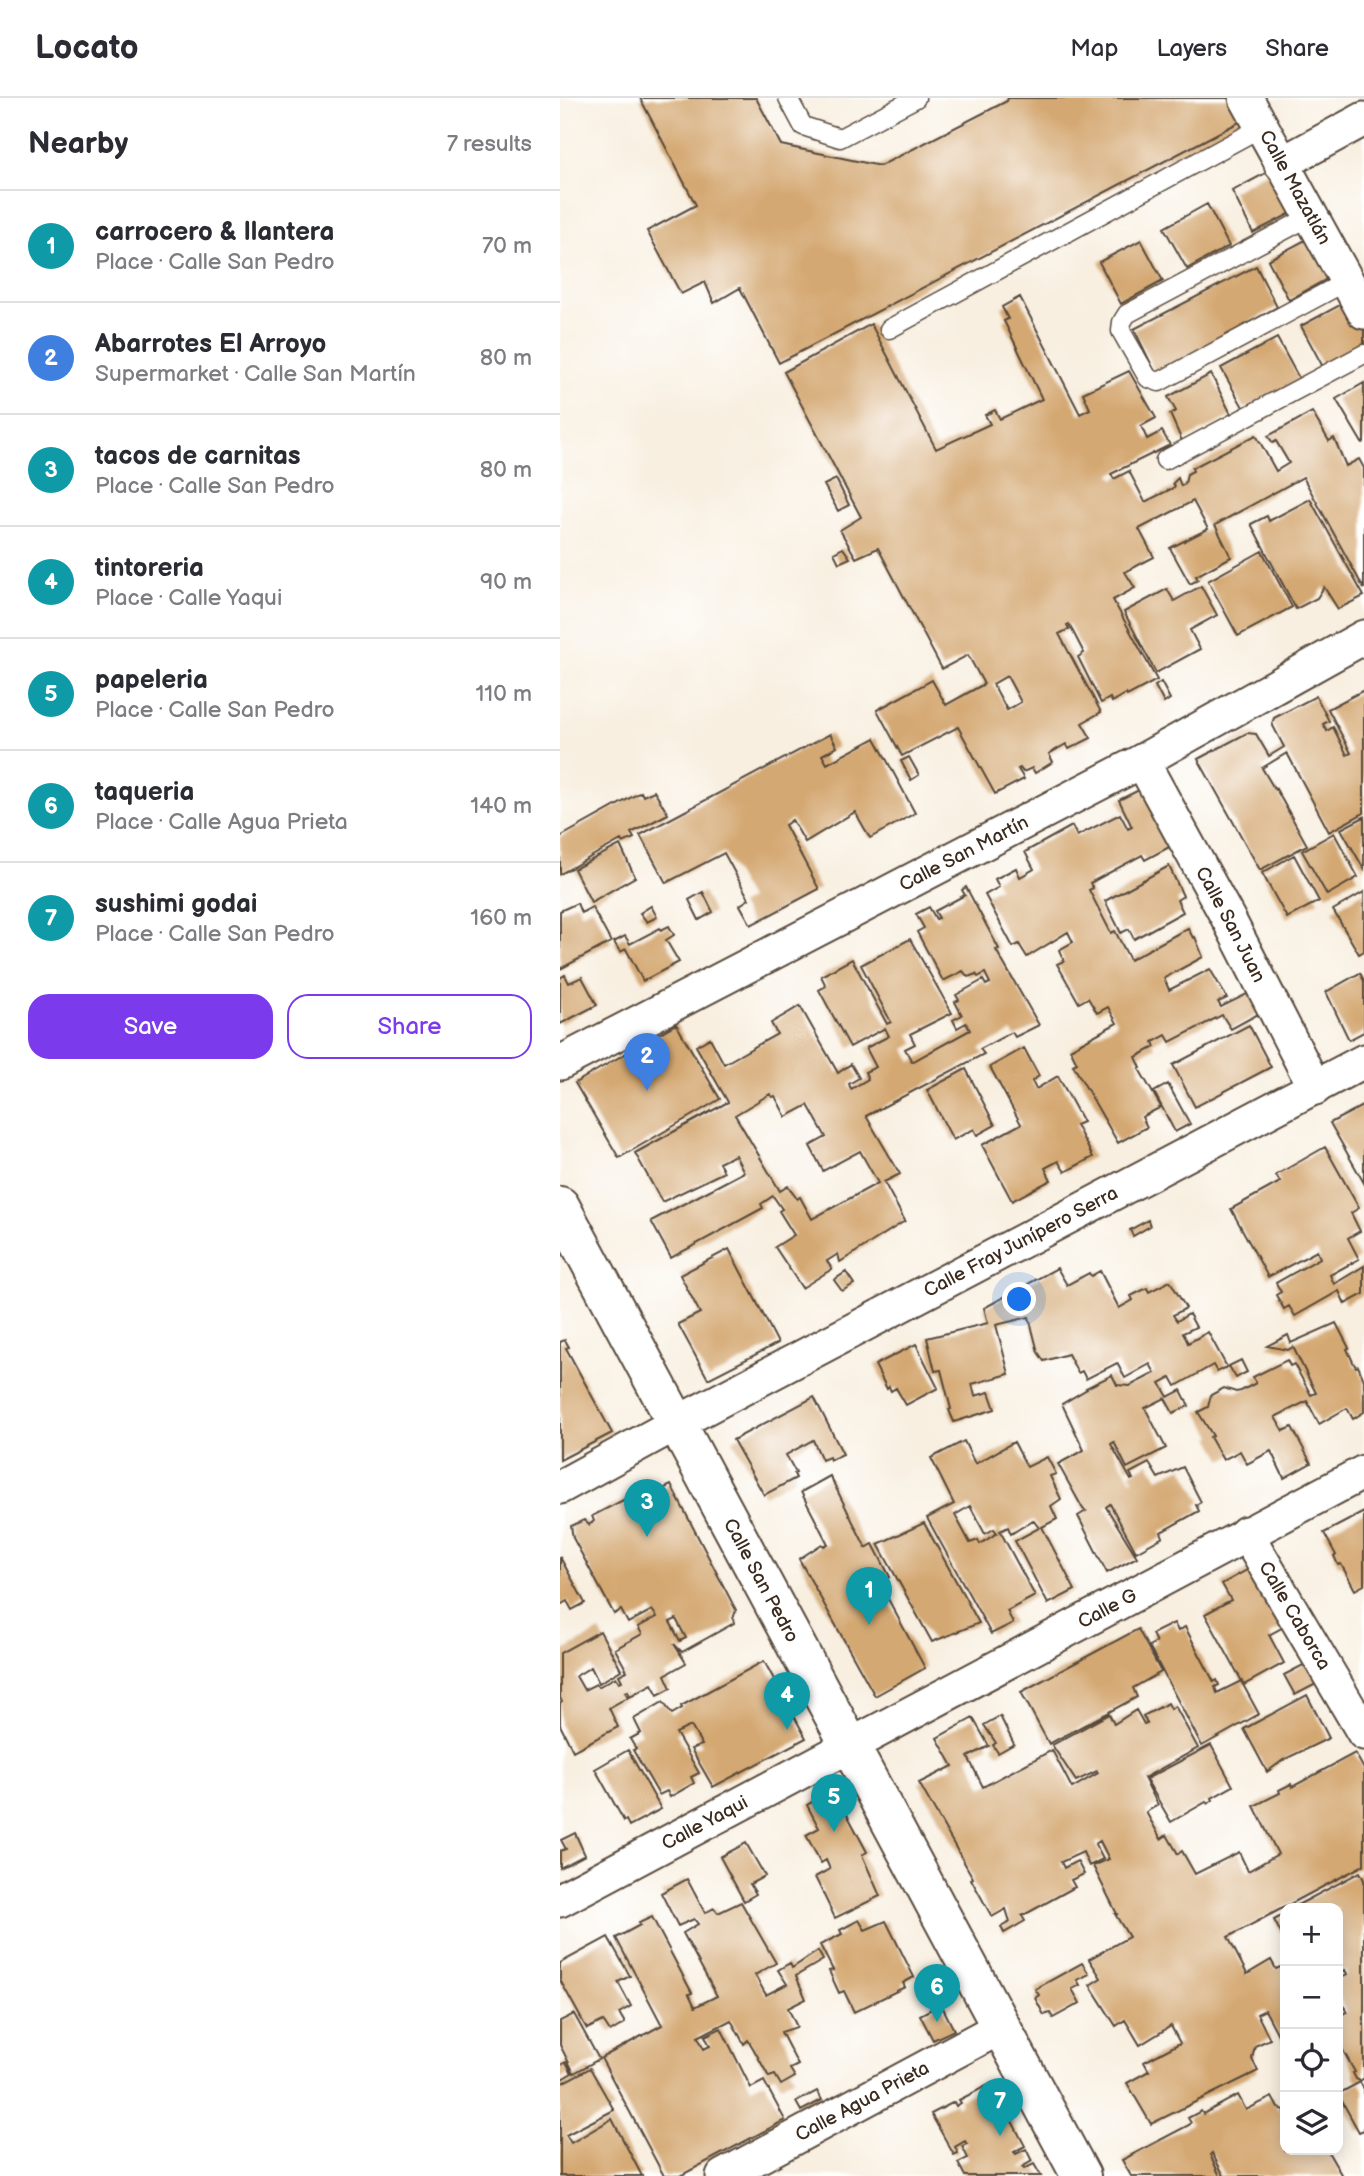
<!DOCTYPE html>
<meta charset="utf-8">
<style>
body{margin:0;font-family:"Balsamiq Sans",sans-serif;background:#f2f2f3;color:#2b2b33}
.controls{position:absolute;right:21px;bottom:21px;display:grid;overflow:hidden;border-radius:14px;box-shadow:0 4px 18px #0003}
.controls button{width:63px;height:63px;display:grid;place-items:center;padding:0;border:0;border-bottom:2px solid #e1e1e2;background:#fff;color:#2b2b33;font:35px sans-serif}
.you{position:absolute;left:460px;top:1202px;width:24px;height:24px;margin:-18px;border:5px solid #fff;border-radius:50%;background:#1a73e8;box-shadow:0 0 0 10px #1a73e833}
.badge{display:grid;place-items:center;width:46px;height:46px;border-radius:50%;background:#7c3aed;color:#fff;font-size:23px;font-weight:700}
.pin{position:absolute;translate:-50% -58px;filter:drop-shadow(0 2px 4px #0008)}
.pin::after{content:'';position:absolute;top:37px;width:24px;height:21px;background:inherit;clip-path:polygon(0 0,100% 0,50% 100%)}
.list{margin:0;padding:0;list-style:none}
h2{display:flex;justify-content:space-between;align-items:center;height:91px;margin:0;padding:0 28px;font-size:30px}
h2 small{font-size:23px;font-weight:400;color:#7c7c81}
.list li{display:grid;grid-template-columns:46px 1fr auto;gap:21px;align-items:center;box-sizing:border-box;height:112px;padding:0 28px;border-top:2px solid #e1e1e2}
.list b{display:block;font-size:26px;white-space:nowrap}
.list p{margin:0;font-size:23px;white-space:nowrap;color:#7c7c81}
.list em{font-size:23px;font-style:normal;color:#7c7c81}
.actions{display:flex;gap:14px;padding:21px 28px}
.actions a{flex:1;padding:16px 0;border:2px solid #7c3aed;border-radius:21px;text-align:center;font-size:24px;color:#7c3aed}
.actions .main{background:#7c3aed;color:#fff}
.icon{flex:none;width:38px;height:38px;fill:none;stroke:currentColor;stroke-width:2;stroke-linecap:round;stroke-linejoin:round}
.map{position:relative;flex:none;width:804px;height:2078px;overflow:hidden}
header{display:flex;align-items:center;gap:42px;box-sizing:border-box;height:98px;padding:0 35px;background:#fff;border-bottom:2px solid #e1e1e2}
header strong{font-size:33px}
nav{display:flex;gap:38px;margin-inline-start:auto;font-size:24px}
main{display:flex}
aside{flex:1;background:#fff}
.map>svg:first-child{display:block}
.building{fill:#d4a872;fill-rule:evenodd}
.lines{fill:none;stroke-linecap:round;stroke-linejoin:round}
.lane-casing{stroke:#57483b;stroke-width:21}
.street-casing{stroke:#57483b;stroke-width:37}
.secondary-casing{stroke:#57483b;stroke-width:42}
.lane{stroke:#fff;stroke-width:18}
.street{stroke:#fff;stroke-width:33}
.secondary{stroke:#fff;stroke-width:38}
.labels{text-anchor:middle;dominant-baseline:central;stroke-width:6;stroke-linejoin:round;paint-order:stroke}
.street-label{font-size:19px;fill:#3b2a1e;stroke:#fff}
</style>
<header>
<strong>Locato</strong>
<nav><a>Map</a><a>Layers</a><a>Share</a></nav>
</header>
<main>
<aside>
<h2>Nearby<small>7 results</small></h2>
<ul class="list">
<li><span class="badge" style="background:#0f9aa8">1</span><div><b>carrocero &amp; llantera</b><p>Place · Calle San Pedro</p></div><em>70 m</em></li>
<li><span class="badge" style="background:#3f7fe0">2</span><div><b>Abarrotes El Arroyo</b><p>Supermarket · Calle San Martín</p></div><em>80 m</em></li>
<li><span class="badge" style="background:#0f9aa8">3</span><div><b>tacos de carnitas</b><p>Place · Calle San Pedro</p></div><em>80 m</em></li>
<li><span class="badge" style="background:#0f9aa8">4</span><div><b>tintoreria</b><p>Place · Calle Yaqui</p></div><em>90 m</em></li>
<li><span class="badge" style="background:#0f9aa8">5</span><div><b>papeleria</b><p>Place · Calle San Pedro</p></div><em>110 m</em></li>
<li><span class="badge" style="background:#0f9aa8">6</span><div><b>taqueria</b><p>Place · Calle Agua Prieta</p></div><em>140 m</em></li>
<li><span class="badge" style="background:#0f9aa8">7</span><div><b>sushimi godai</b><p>Place · Calle San Pedro</p></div><em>160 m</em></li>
</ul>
<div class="actions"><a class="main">Save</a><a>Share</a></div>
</aside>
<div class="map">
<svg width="804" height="2078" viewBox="0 0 804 2078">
<rect width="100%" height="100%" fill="#fff"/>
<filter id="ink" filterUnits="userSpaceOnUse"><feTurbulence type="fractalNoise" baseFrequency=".0143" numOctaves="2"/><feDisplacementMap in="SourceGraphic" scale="14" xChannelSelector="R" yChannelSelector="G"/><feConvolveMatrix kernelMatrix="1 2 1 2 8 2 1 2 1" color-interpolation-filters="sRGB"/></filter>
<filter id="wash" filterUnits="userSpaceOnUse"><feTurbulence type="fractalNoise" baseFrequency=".00686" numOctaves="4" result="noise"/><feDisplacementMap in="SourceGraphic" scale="28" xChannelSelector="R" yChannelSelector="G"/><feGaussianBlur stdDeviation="1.57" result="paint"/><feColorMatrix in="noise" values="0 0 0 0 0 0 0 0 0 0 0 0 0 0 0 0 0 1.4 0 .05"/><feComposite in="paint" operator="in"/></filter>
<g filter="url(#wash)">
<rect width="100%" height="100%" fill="#f8efe0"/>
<g id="blocks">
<!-- building -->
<path class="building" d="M80,0h116l25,47 99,21 127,-65 1,-3h225l12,21 -466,244 -39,-75 -26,15 -9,-21 -24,12 -34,-63 49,-26z
M713,71l22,42 -42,22 -21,-42z
M647,106l22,42 -42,23 -23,-41z
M749,140l21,39 -41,23 -21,-40z
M581,142l22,41 -42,23 -22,-42z
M696,168l21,41 -121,67 -22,-45z
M460,199l60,117 10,-5 -7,-16 46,-22 27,47 -15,8 6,13 15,-8 8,14 -59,29 3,5 15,-8 16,31 30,-15 -2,-4 5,-5 3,8 4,-2 2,-10 6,-3 -1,-3 64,-33 20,36 13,-8 -13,-22 -3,2 -5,-7 44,-24 17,29 5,-3 12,28 13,-7 5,9v121l-61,-112 -88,48 16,32 -35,19 2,4 -8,4 -20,-36 38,-19 -15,-28 -54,28 15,28 -29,15 10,16 -22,12 44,80 -30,16 -1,-2 -14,8 -2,-4 -9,5 -23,-46 6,-4 -15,-29 -2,1 2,4 -10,5 42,78 -19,11 9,15 -22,11 -3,-5 -17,10 4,8 -18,11 -3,-5 -9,4 -3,-4 -2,1 6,10 -29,15 -37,-67 -56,29 -25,-46 55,-30 14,25 38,-21 -16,-29 -26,14 -64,-121 -22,10 -16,-28 21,-13 -77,-145 87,-48 65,125 54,-25 -5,-9 10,-5 5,9 42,-20 -38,-78 4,-2 -6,-12zM447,578l14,26 -14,8 -14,-26z
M791,201l13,24v22l-41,22 -22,-41z
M717,240l23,42 -56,29 -23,-41z
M651,276l21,42 -50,25 -12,-27 6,-3 -8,-14z
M804,285v59l-2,1 -26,-44z
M276,381l13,26 -11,6 -14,-26z
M750,401l54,97 -26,13 -14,-22 -7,11 -21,11 -45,-85 16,-8 2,5z
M283,450l7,10 -11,5 -5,-10z
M702,453l30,56 -54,29 -30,-55z
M641,488l16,29 -27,15 10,19 -44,24 -32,-61 43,-23 7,12z
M601,584l9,17 -6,4 -9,-17z
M804,592v123l-35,19 -42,-79 -25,15 13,22 1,-1 31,56 -47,25 -62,-111 49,-26 9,1 13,22 15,-9 -12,-23 2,-6 42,-22 13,25 -6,3 4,7 6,-4 14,28 4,-2 -23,-44z
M270,636l7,13 -15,8 5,9 48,-26 40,75 -45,25 -15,-26 -50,30 -13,-22 -7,5 34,64 -68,36 -11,-20 9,-6 -25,-46 -58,30 -26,-48z
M349,659l10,18 -8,5 -10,-19z
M583,690l30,57 -28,15 -3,-5 -52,28 3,5 -4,2 22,43 4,-2 15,29 58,-32 5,10 2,-1 8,20 -39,21 5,12 41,-21 17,29 -9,4 3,5 30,-15 11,20 -31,17 -9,-14 -52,27 -4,-7 -13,7 2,5 -19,10 5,11 -2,1 22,38 -19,10 5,10 -29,16 -45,-78 4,-2 -7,-14 47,-26 -9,-16 -11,6 -9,-15 -9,5 -22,-39 7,-3 -5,-11 14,-8 -5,-10 -41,25 -8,-13 -6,3 -28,-52 14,-8 -4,-8 21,-11 4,9 14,-8 -9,-17 47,-26 5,10 43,-22 8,15 4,-2 -13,-27z
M94,693l14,23 -37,19 3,5 -11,5 -2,-3 -61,34v-37l81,-45 2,4z
M804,719v52l-23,-40z
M774,735l24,44 -31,18 -25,-44z
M60,747l15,32 -44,25 -17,-33z
M734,757l25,46 -32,17 -25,-45z
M609,768l14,30 -6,4 6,12 -49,27 -5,-10 -8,4 -16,-32z
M406,789l33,62 -3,1 43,75 -24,12 -3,-5 -32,17 4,5 -118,62 34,58 -16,8 21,39 -65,41 -2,-8 -11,7 5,8 -30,19 -27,-41 19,-12 -15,-24 3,-2 -9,-13 -12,8 2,4 -92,50 -20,-37 93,-49 -9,-17 -16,8 5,9 -62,30 -27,-49 93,-51 -32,-56 14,-8 14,26 53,-30 -6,-11 29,-17 38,67 13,-9 8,14 -10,6 2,5 17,-10 -3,-7 11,-5 -10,-19 23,-12 -4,-8 -35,19 -31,-57 7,-4 -5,-10 31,-17 35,65 4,-2 -30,-57 49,-26 42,74 -42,21 5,10 -10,5 7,13 58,-32 -4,-7 -9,5 -4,-8 9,-5 -7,-13 4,-2 -3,-5 27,-15 3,5 4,-2 -5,-10 -7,4 -2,-3 -8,3 -5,-6 -20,10 -26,-49 7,-4 -8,-14 13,-7 7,12 3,-1 -4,-7 30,-16 -3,-5zM210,996l2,3 3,-1 11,21 22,-12 18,32 -16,9 13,25 37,-20 18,32 -66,36 -12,-22 -3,2 -9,-13 -8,5 -45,-76z
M143,794l10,20 -14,8 -10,-20z
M804,794v59l-5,3 -26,-44z
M17,805l4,10 11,-6 19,35 -51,27v-58z
M91,808l6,11 -10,5 -7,-9z
M109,828l5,9 -8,5 13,22 -36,19 -17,-32 -6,3 -6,-10 11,-6 5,8 30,-16 1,2z
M800,875l4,8v51l-15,8 -23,-48z
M5,877l4,8 13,-6 15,28 -37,19v-46z
M116,926l44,75 -101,59 -44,-75z
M689,927l22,42 -76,40 -22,-42z
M464,950l15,28 -7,5 4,8 22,-13 25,46 -7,3 17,32 -28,15 -7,-11 -13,7 6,12 -39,21 -30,-56 39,-21 -31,-57z
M406,971l29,56 -18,10 -3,-6 -21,11 -26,-50z
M608,986l22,40 -15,8 -21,-40z
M804,1007v78l-34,-60z
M765,1049l34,61 -8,5 9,18 -12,7 11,21 -29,16 4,9 30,-18v28l-19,10 -6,-13 -44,25 -6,-10 -5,3 -8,-14 5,-3 -5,-9 44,-25 -3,-7 -49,26 -37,-68 49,-27 -4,-7z
M588,1122l2,6 -17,10 -3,-6z
M169,1151l49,94 -70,36 -30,-55 22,-11 -20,-38z
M497,1170l10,17 22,-12 2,3 9,-5 19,37 14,-8 -2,-4 16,-8 2,4 21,-11 16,27 -13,7 4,6 12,-7 7,13 -13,6 5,10 20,-11 19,35 -10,5 -4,-7 -37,21 -5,-9 -11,6 8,14 13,-7 8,16 -16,7 -8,-15 -20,10 21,40 -39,20 -13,-26 -3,2 20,36 2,-1 -3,-6 19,-10 9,15 25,-11 18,35 -5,3 3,6 -38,21 2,5 -27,15 -26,-48 -4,3 31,50 -30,16 -29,-57 8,-5 -3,-2 -25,-45 26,-14 -22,-46 25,-15 -1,-1 26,-13 5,10 13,1 25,-13 -5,-9 -25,14 -8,-15 -31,16 -4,-8 -4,2 -10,-19 -24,7 -6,-9 -9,-35 -33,8 13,49 -37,10 3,12 14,-4 6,17 -41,13 -5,-12 2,-1 -10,-39 -6,1 -8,-33 61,-15 -4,-15z
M286,1174l8,12 -12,7 -8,-11z
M776,1225l13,25 -2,1 7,15 2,3 2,-1 6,14v32l-11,7 -6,-11 -28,16 -12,-23 -32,16 8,14 9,-4 19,36 -27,15 -13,-27 -24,13 -7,-13 -17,9 -13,-23 3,-1 -15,-24 10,-5 3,-12 13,-7 12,4 5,-1 15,-8 -3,-6 34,-17 3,6 4,-2 17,31 5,-2 -23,-46 -5,3 -21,-4 21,-11 3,8z
M5,1242l4,7 -3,1 46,85 -52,27v-118z
M356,1246l22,44 -32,17 -10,-17 -5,3 -2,-4 -2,2 -12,-24z
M681,1262l6,12 -11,6 -7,-12z
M254,1299l29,57 -13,6 -1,-3 -7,3 -9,-20 -27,15 10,18 -2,1 2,4 -32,17 -31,-55z
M404,1343l11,23 39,-22 13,25 20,-10 9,17 -6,2 11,23 -10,7 6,13 -15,8 33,63 -27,14 -33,-63 24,-13 -6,-8 -22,14 -3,-7 -8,4 35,65 -28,15 6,12 -22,11 -64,-116 27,-14 -23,-46zM410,1408l15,28 9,-5 3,4 -17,11 -2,-4 -8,3 -15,-28z
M270,1378l36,72 7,-4 17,33 -11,5 46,86 -50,28 -76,-137 23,-15 2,2 4,-2 -27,-52z
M111,1387l65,125 -3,9 1,4 -52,29 -8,-8 12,19 -21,12 6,13 -13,7 -6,-11 -22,12 -2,-5 -3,1 3,5 -19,11 9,19 -45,24 -13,-26v-22l2,-1 -2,-4v-45l40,-22 21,39 -22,13 -8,-16 -15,9 8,14 12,-6 2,3 18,-10 3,5 3,-1 -3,-6 8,-4 -12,-22 27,-15 -4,-7 19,-10 -5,-7 -24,13 -7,-13 -7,4 -41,-76 -2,-12 13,-6 5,5 5,-4 -2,-5 37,-19 4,7zM116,1521l10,19 -6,3 -10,-19z
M804,1414v73l-9,5 -14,-26 -3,1 -4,-9 2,-1 -12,-22z
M364,1425l55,100 -47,19 -54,-98z
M0,1459l25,46 -13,7 -5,-9 -7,4z
M696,1467l31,60 -18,10 15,28 -40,22 -39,-71 26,-14 -9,-16z
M614,1525l4,8 7,-4 29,55 3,-2 2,5 -4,2 2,6 24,-12 18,33 -57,32 -53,-100 7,-4 -4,-8z
M578,1531l23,43 -28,16 4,9 -88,47 -28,-52z
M204,1563l42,77 -93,49 -22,-38 11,-4 -11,-19 -15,7 23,40 -8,4 3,6 -24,14 -3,-6 -8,4 -26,-45 3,-1 -6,-10 11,-6 -7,-14 29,-17 9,12 10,-6 -1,-2z
M747,1565l11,20 -23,12 -11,-20z
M747,1597l22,43 -46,22 -16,12 -23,-43z
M608,1605l3,6 4,-3 23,42 -54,30 14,27 -12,7 15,27 6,-4 11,19 4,-3 13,23 44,-22 9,19 30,-17 -24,-48 26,-13 -1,-3 12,-6 1,3 63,-34 9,16v96l-136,72 19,37 24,-14 5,9 9,-4v83l-20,-38 -8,4 13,25 -15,7 -3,13 6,12 -107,53 -24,-41 22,-12 -5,-9 36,-19 -9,-17 -31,19 -15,-25 -9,6 -26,-41 11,-7 -12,-19 40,-22 -14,-23h2l-24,-48 16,-7 -9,-18 -5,3 8,15 -14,7 -6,-14 -22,10 3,6 13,-7 7,13 -13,6 4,7 -53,29 3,5 -21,12 -3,-6 9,-5 -4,-13 -14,8 -21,-38 2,-1 -54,-95 34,-17 -16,-28 36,-20 16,28 -21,11 15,30 69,-37 20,38 26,-15 -1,-2 -21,10 -24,-36 57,-31 5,10 22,-14 8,14 3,-1 -4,-7z
M440,1618l14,28 -16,9 -5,-8 3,-2 -12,-18z
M651,1647l22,41 -21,12 1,2 -5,4 -2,-2 -35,20 -25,-43z
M68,1652l33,59 -32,17 -3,-6 -2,1 -29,-52z
M274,1692l33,62 -5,3 18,41 -45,22 -20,-41 15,-8 -4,-9 -5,3 -15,-28 13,-7 -12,-23z
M15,1735l10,22 -25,13v-17l6,-2 -5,-9z
M186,1745l19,33 -15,8 6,10 -12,7 -24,-44z
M800,1774l4,8v198l-4,3 -4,-2 -3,-6 2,-1 -15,-27 -2,2v-40l4,7 5,-2 -9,-17v-16l9,-5 -2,-4 -7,4v-66h-46z
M127,1781l18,34 9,-5 4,5 23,-11 35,61 -21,12 11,20 21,-11 -9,-14 12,-7 2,5 26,-17 5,9 -27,16 10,23 -18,9 9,19 -16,5 17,33 -8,4 5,8 -14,8 -6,-10 -6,2 -16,-29 -5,-8 -4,4 -13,-24 -33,17 6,12 6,-3 -5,-10 16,-8 30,60 13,-7 21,39 -105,56h-16l-63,-118 61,-33 -46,-87 24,-13 -1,-2 13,-6 40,76 -3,1 6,13 22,-11 -34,-63 15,-9 -4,-5 -16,7 -17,-33z
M725,1816v27l-11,-21z
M299,1822l6,10 21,-9 28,56 -11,6 2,4 -51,25 -10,-21 -5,2 -10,-22 4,-1 -13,-25 22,-11 -2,-4z
M48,1839l22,39 -12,6 13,24 -12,7 6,10 -15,9 -7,-11 -16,8 -27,-49v-17z
M522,1865l7,11 -12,6 3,5 -8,4 8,14 -27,15 -3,-5 -6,2 -9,-17 4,-3 -4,-6z
M381,1906l13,26 -21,10 -13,-25z
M14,1916l25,45 -25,14 -14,-28v-24z
M6,1964l6,11 -12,7v-15z
M30,1970l24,42 -48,25 5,8 41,-24 30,57h-82v-92z
M800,1984l4,7v41l-5,2 -21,-38z
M432,1985l33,63 -11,6 2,2 10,-5 6,12 -10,6 2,2 10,-5 7,12h-76l-7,-13 10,-5 -6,-12 5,-2 -2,-3 -10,6 3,6 -4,2 -23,-41 23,-12 2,4 5,-3 -2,-3z
M257,1993l5,9 -21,11 -5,-9z
M678,1997l8,15 26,-13 6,11 7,2v40h42l15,26h-118l-12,-23 -2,2 10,21h-89l-9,-16 67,-35 2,-2 -3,-5 13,-7 2,3z"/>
</g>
</g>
<g filter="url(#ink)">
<use href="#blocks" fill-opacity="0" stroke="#57483b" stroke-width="2"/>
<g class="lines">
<!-- lane casing -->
<g class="lane-casing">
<path id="lane" d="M228,0l15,28 37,12 76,-40
M751,118l-184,98 -5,8 -1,9 27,47 11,4 188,-101
M329,231l373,-202
M605,362l199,-106"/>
</g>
<!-- street casing -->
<g class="street-casing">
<g id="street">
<path id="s1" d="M686,0l118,214"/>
<path d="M721,66l83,-45"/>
<path id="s2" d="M582,663l87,159 86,168"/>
<path id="s3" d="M0,965l582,-302 222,-124"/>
<path id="s4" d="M0,1389l117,-64 687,-362"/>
<path id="s5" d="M686,1435l118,200"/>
<path id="s6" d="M0,1802l804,-428"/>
<path id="s7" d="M163,2078l278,-149"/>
</g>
</g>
<!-- secondary casing -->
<g class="secondary-casing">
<g id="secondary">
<path id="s8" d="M0,1108l521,970"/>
</g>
</g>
<!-- lane -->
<use href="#lane" class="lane"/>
<!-- street -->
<use href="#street" class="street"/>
<!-- secondary -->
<use href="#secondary" class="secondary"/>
</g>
</g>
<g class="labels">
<!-- street labels -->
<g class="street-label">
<text stroke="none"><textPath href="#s1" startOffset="102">Calle Mazatlán</textPath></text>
<text stroke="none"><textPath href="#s3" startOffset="455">Calle San Martín</textPath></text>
<text stroke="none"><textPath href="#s2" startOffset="186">Calle San Juan</textPath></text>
<text stroke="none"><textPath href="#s4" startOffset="522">Calle Fray Junípero Serra</textPath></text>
<text stroke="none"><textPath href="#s8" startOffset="425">Calle San Pedro</textPath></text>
<text stroke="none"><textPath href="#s6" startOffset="620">Calle G</textPath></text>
<text stroke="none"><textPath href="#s5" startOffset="96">Calle Caborca</textPath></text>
<text stroke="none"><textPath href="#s6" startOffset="164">Calle Yaqui</textPath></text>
<text stroke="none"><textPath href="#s7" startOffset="158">Calle Agua Prieta</textPath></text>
</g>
</g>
</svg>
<div class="controls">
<button>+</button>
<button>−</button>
<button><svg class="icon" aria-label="locate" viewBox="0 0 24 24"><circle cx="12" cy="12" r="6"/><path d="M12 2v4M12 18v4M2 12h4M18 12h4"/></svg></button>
<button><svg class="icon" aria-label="layers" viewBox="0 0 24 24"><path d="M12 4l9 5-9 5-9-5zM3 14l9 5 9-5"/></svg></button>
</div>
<div class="you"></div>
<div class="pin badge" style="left:309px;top:1527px;background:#0f9aa8">1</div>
<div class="pin badge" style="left:87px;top:993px;background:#3f7fe0">2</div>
<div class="pin badge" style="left:87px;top:1439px;background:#0f9aa8">3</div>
<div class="pin badge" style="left:227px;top:1632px;background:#0f9aa8">4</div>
<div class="pin badge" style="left:274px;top:1734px;background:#0f9aa8">5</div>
<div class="pin badge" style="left:377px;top:1924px;background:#0f9aa8">6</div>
<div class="pin badge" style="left:440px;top:2038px;background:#0f9aa8">7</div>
</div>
</main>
